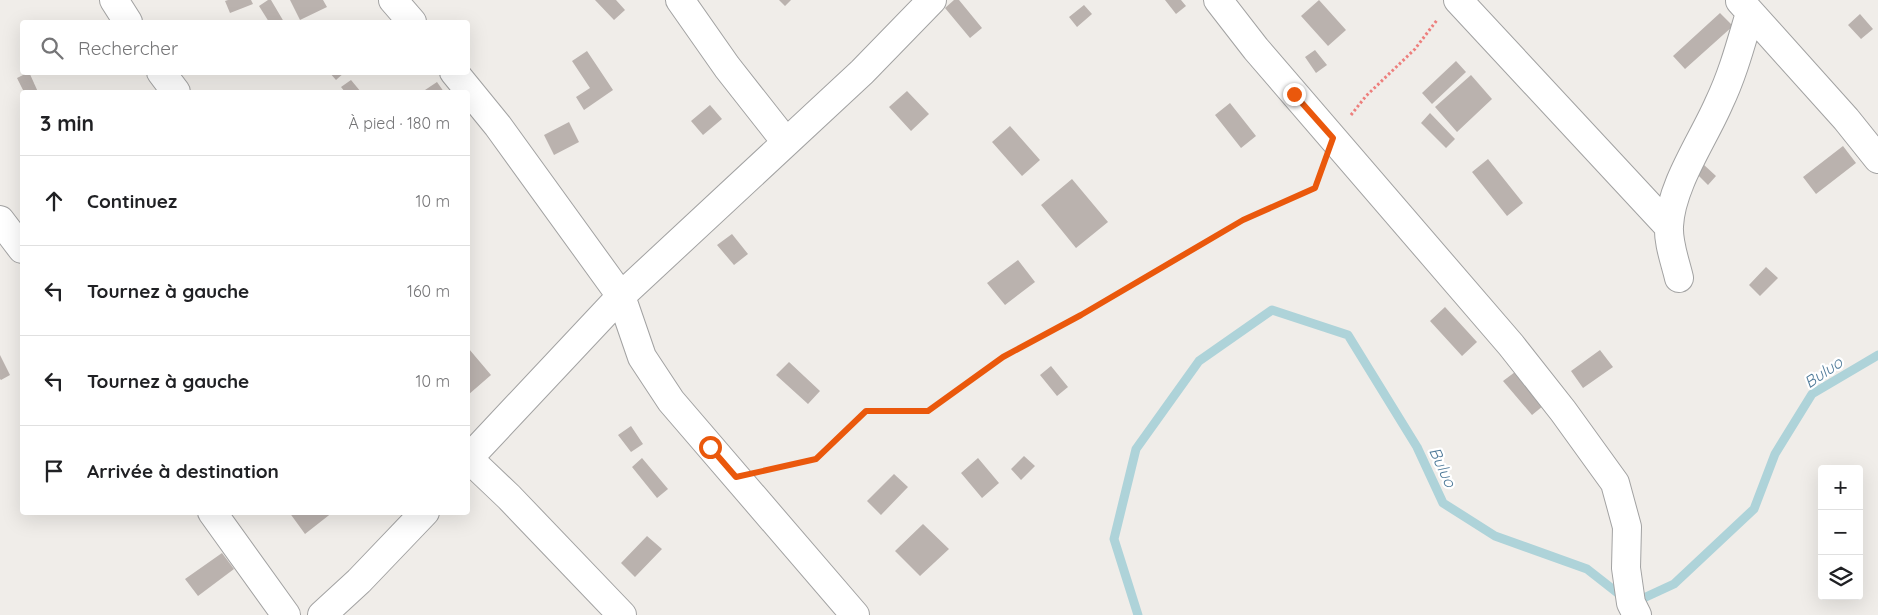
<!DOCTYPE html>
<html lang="fr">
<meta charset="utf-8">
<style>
body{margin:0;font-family:Quicksand,sans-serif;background:#f2f2f2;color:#202124}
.controls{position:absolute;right:15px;bottom:15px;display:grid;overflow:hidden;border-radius:5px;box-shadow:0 5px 20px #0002}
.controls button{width:45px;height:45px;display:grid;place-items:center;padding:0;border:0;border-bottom:1px solid #e0e0e0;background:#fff;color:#202124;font:25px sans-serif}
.stop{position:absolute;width:15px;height:15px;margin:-11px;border:4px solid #ea580c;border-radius:50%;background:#fff}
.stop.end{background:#ea580c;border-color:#fff;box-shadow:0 1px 5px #0008}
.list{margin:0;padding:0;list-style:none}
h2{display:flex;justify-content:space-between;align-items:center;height:65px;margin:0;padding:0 20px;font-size:21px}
h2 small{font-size:16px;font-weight:400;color:#757577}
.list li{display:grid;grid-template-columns:32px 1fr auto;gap:15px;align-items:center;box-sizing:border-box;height:90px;padding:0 20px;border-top:1px solid #e0e0e0}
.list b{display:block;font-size:19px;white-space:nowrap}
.list em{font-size:16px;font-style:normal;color:#757577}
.icon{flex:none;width:28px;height:28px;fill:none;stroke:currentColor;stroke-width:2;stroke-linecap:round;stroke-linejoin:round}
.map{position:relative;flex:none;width:1878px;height:615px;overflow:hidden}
.search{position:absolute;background:#fff;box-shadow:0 5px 20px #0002;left:20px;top:20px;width:450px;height:55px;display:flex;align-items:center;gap:12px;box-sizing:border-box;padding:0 18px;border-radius:5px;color:#757577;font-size:19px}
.panel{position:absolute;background:#fff;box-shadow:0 5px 20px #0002;left:20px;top:90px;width:450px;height:425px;border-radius:5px}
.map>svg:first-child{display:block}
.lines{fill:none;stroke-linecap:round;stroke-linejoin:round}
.stream{stroke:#aed3d9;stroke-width:9}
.building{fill:#bab2ae}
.street-casing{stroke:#a2a2a2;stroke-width:30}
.path{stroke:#ed7f7d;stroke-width:3;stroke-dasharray:2.5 2.5;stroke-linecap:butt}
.street{stroke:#fff;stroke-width:28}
.route{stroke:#ea580c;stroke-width:6}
.labels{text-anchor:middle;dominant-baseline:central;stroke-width:4.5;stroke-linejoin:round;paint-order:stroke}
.water-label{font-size:16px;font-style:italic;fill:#4f7a99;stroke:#fff}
</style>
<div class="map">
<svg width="1878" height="615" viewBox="0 0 1878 615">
<rect width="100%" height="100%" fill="#f0ede9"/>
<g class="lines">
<!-- stream -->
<path class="stream" d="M1635,602l39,-18 80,-75 21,-55 37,-60 66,-39
M1138,615l-24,-76 22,-90 63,-88 73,-51 76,25 69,112 26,56 52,33 92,33 37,29"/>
</g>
<!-- building -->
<path class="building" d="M228,0h23l2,4 -23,9 -5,-12z
M268,0h3l13,22h-15l-10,-16z
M290,0h33l4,7 -27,13z
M595,0h21l9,10 -11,10z
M779,0h12l-6,6z
M954,0h5l23,28 -12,10 -25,-30z
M1165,0h16l5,6 -10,8z
M1319,0l27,30 -18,16 -27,-30z
M1084,5l8,9 -15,13 -8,-10z
M1720,13l13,13 -48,43 -12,-13z
M1860,14l13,15 -12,10 -13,-14z
M1315,50l12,15 -11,8 -11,-16z
M587,51l26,39 -29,20 -8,-13 14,-9 -18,-27z
M1456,61l10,11 -34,32 -10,-11z
M29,72l9,20h-14l-7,-14z
M329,72h16l-9,8z
M1471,75l21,24 -35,33 -22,-25z
M351,80l10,12h-16l-4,-5z
M437,82l7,10h-22z
M907,91l22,23 -18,17 -22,-24z
M1230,103l26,33 -15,12 -26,-33z
M710,105l12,14 -19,16 -12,-14z
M1430,113l25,26 -9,9 -25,-25z
M569,122l10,20 -25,13 -10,-20z
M1010,126l30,34 -18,16 -30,-34z
M1843,146l13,17 -40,31 -13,-17z
M1488,159l35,44 -16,13 -35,-44z
M1703,164l13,12 -8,9 -13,-13z
M1072,179l36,43 -32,26 -35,-43z
M732,234l16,20 -14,11 -17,-20z
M1018,260l17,22 -30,23 -18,-22z
M1766,267l12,11 -18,18 -11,-11z
M1445,307l32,35 -15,14 -32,-35z
M469,349l22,26 -23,20v-44z
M1600,350l13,17 -30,21 -12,-17z
M0,355l10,20 -9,5 -1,-1z
M789,362l31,29 -12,13 -32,-29z
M1051,366l17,21 -11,9 -17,-21z
M1515,372l28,34 -11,9 -29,-34z
M631,426l12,18 -12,8 -13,-17z
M1024,456l11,10 -14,14 -10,-11z
M642,458l26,31 -11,9 -25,-31z
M978,458l21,25 -17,15 -21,-25z
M894,474l14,13 -27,28 -14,-14z
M289,512h44l-28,22z
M923,524l26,25 -29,27 -25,-25z
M647,536l15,13 -27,28 -14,-14z
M222,553l12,16 -36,27 -13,-17z"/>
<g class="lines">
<!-- street casing -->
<g class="street-casing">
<path id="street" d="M114,0l14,22
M393,0l19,22
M680,0l47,67 59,75
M1218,0l38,49 255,296 52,66 52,72 12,44 -1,41 5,35 6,12
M1458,0l211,227
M1740,1l106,118 32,40
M161,72l15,20
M454,72l44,54 123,170 21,61 29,44 184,214
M0,220l22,29
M1679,278c-4,-17 -11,-35 -10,-52 2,-41 34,-86 50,-123 14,-29 22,-60 31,-90
M468,458l41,39 113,118
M468,459l153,-163 241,-224 70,-72
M212,512l74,103
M322,615l37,-34 66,-69"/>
</g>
<!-- path -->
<path class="path" d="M1351,115l15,-19 49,-47 22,-29
M768,470l49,-11 49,-48h61l76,-54 78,-42 162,-95 72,-32 6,-17"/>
<!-- street -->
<use href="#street" class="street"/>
</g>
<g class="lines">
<!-- route -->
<path class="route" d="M710,447l26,30 80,-18 50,-48h62l75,-54 78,-42 162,-95 72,-32 18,-50 -39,-44"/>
</g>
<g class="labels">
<!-- water labels -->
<g class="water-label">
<text transform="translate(1823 372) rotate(-34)">Buluo</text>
<text transform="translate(1443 467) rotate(65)">Buluo</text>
</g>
</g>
</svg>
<div class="controls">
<button>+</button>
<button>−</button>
<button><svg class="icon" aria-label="layers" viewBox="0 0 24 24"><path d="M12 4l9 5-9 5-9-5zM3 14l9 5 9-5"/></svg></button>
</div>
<div class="stop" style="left:710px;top:447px"></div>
<div class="stop end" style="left:1294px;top:94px"></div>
<div class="search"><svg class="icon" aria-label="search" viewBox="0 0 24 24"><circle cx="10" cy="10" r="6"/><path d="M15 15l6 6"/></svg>Rechercher</div>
<section class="panel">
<h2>3 min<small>À pied · 180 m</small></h2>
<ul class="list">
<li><svg class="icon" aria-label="ahead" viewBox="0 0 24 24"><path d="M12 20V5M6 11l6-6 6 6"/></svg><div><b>Continuez</b></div><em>10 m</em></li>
<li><svg class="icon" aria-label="left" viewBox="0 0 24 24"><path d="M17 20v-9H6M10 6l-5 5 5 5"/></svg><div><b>Tournez à gauche</b></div><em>160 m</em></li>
<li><svg class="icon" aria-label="left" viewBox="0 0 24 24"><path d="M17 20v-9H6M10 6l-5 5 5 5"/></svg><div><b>Tournez à gauche</b></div><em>10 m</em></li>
<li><svg class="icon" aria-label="arrive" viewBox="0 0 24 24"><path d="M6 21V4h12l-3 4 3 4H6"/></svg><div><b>Arrivée à destination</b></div></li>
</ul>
</section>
</div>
